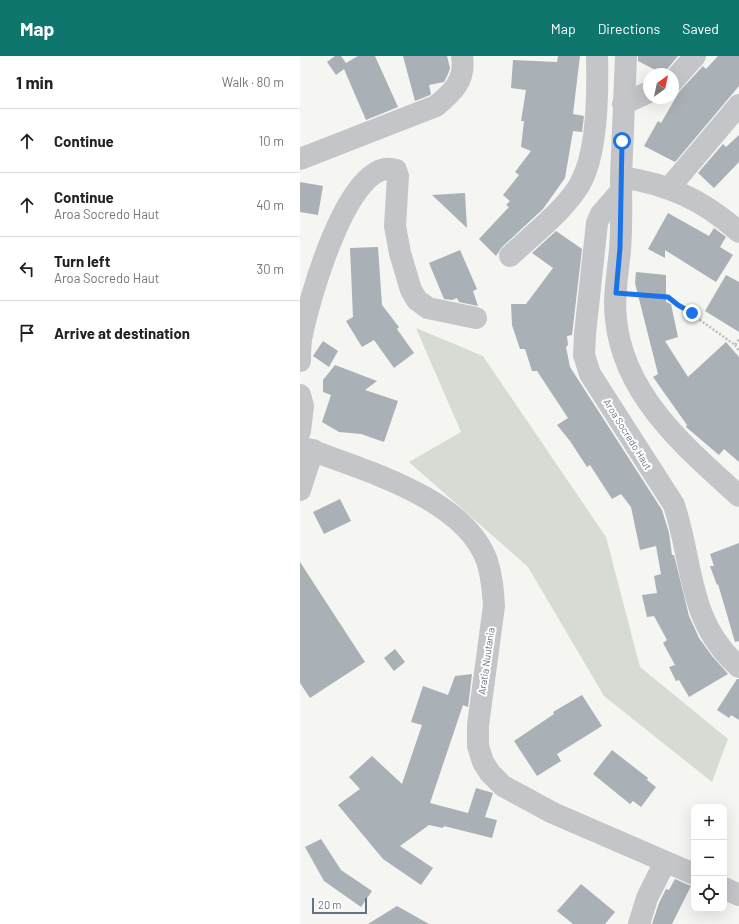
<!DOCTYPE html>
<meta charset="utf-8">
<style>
body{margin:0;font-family:Barlow,sans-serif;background:#f6f6f6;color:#222}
.controls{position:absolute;right:12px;bottom:12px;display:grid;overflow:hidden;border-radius:8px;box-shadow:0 4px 16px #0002}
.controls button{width:36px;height:36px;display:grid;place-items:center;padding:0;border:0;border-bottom:1px solid #e0e0e0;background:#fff;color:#222;font:20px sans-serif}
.compass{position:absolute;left:343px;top:12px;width:36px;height:36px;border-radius:50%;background:#fff;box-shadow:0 4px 16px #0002;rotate:33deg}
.scale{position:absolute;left:12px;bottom:10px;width:55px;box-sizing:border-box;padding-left:4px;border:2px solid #657282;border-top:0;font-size:11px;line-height:14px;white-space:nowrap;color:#657282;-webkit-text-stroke:3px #fff;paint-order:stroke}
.stop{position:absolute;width:12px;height:12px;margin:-9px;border:3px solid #1a73e8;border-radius:50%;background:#fff}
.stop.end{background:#1a73e8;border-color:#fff;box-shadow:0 1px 4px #0008}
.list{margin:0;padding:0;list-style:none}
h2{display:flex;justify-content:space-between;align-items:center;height:52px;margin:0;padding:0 16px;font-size:17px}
h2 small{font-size:13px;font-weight:400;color:#767676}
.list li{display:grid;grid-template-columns:26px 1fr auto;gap:12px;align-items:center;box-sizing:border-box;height:64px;padding:0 16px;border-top:1px solid #e0e0e0}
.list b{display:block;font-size:15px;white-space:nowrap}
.list p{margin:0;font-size:13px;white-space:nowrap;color:#767676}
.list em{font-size:13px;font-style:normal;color:#767676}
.icon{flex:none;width:22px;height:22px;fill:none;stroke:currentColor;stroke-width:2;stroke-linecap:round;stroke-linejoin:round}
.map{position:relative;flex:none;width:439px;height:868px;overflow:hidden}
header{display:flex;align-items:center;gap:24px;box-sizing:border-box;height:56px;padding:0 20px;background:#0f766e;color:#fff}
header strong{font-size:19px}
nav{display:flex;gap:22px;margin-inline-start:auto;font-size:14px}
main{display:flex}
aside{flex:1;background:#fff}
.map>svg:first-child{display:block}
.green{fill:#d6dcd3}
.building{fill:#a9b0b6}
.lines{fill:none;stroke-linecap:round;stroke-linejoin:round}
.path{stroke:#babcbe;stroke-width:2.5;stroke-dasharray:2 2;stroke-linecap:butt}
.minor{stroke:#c3c5c9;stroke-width:22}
.tertiary{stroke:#c3c5c9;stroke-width:22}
.route{stroke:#1a73e8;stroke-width:5}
.labels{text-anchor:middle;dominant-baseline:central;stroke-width:4;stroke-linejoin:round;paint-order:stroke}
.street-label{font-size:10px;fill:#657282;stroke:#fff}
</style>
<header>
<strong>Map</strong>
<nav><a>Map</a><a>Directions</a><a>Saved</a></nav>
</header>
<main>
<aside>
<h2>1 min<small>Walk · 80 m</small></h2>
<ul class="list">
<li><svg class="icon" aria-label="ahead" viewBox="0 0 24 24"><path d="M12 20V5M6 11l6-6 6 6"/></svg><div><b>Continue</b></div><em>10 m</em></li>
<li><svg class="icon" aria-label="ahead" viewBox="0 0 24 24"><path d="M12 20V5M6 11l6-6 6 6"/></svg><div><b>Continue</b><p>Aroa Socredo Haut</p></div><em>40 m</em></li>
<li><svg class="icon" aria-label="left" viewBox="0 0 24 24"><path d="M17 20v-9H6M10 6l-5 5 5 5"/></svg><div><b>Turn left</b><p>Aroa Socredo Haut</p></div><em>30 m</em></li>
<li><svg class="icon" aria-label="arrive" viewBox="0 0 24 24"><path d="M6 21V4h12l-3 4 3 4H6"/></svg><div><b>Arrive at destination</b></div></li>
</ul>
</aside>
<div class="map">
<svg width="439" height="868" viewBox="0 0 439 868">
<rect width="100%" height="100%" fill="#f5f5f2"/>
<!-- green -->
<path class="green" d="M116,272l67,28 123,181 34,130 88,72 -16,43 -108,-86 -76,-129 -119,-105 52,-30z"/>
<!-- building -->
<path class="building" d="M35,0h6l5,7 12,-7h17l23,51 -32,13 -22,-51 -8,6 -9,-13z
M103,0h44l3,12 -2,6 -4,8 -15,3 2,9 -1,1 -15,6z
M258,0h22l-7,58 11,2 -2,16 -9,-1 -8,47 -22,31 -41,38 -6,9 -17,-17 30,-32 -3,-2 4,-4 -7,-6 16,-20 -4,-3 16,-21 -10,-4 3,-26h-3l5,-31 -15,-2 2,-28 44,2z
M338,0h40l-15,18 -25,-13z
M418,0h21v30l-64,76 -31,-16 14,-25 3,2 18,-31 24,-26 3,3z
M439,79v27l-25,26 -16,-15 25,-29 3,3z
M0,126l23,4 -5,29 -18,-3z
M165,137l2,35 -35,-33z
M368,157l41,23 5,-8 12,9 -6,10 13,8 -17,27 -51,-32v8l-17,-9z
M256,175l26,18 -10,86 -5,1 1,9 -2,2 4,20 92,143 7,23 3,22h2l15,61 10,22 13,18 16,18 -39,23 -10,-17 -3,1 -7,-14 6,-2 -12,-22 4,-3 -13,-24 -7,1 -5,-22 15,-2 -3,-17 7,-2 -5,-28 -16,4 -9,-43 -10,-13 -9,5 -22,-34 -3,2 -17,-26 -13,-16 11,-7 -31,-47h-5l-7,-22h-5l-8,-24 -1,-21h15l27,-36 -21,-15z
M78,191l4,58 17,22 -2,2 17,24 -20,15 -20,-28 -12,7 -16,-26 7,-4 -3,-69z
M160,194l17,39 -4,2 5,15 -19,-4 -2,-4 -5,2 -8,-1 -15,-36z
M336,216l30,3v27l5,2 7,33 -13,4 23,36 38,-35 13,15v105l-15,-13 -5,6 -33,-28 1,-2 -34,-48 5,-3 -23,-91z
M426,219l13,7v50l-34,-21z
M23,285l15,10 -9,16 -16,-11z
M35,309l42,16 -12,9 33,11 -14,41 -23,-8 -22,-2 -17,-10 9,-27 -8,-3v-12z
M40,443l11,22 -27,13 -11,-22z
M439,487v98l-4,1 -17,-58 -1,1 -7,-19h4l-4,-12z
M0,506l65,100 -55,36 -10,-15z
M95,593l10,13 -11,9 -10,-13z
M172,618l-4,33 -5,-2 -33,98 38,10 8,-25 17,5 -8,24 12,3 -5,18 -48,-12 -1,2 -14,-3 -29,21 33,22 -12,17 -38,-26 -45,-54 22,-16 -11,-12 23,-21 30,28 20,-59 -11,-3 12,-36 25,9 7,-19z
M437,623h2v41l-8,-5 -2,3 -12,-8z
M282,639l20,31 -45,28 4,7 -24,15 -23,-35 40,-27 -1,-2z
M312,694l36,28 -1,2 9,7 -15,20 -8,-6 -3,3 -37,-30z
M21,783l20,31 31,21 -11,16 -37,-26 -19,-34z
M375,823l16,7 -19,38h-20l7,-21 7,-14 3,1z
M281,828l34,28 -10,12h-32l-16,-13z
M97,850l32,18h-61z"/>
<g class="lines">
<!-- path -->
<path class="path" d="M335,238l33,3 67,48 4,-6
M435,289l4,6"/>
<!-- minor -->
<path class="minor" d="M373,25l22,-25
M323,48l26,-12
M0,103l136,-53c17,-14 30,-26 26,-50
M321,121l5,-121
M369,132l70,-83
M321,135l-20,23 -4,9 -12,111 -1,21 6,19 84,131c20,60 13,116 65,162
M439,176c-36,-32 -71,-48 -118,-55 0,24 1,49 -1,73 -2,22 -7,47 -4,69 7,76 70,129 123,177
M210,200c21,-20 60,-50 72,-76 16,-32 16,-88 15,-124
M0,305c0,-7 0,-14 1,-21 6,-33 47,-186 95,-170l2,6 -3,50 5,27 11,37 6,10 11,8 48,10
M0,339l3,11 -3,25
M0,434l13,-40
M339,868l8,-26 18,-36"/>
<!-- tertiary -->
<path class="tertiary" d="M0,390c58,23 164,50 187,115 5,15 6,30 7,45l-16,119v21l5,16 7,11 13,13 50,27 141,61
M424,832l15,7"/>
</g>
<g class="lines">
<!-- route -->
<path class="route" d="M322,85l-2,107 -4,45 52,4 10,8 14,8"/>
</g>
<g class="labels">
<!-- street labels -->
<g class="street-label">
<text transform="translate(328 378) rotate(58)">Aroa Socredo Haut</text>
<text transform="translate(186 605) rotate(-82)">Aratia Nuutania</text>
</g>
</g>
</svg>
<div class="controls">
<button>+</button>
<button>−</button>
<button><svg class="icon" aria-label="locate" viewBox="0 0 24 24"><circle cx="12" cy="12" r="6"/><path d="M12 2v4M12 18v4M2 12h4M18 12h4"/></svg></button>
</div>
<svg class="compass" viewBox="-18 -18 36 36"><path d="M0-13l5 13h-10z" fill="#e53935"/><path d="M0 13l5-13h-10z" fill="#767676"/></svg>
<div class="scale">20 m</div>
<div class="stop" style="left:322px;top:85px"></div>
<div class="stop end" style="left:392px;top:257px"></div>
</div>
</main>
